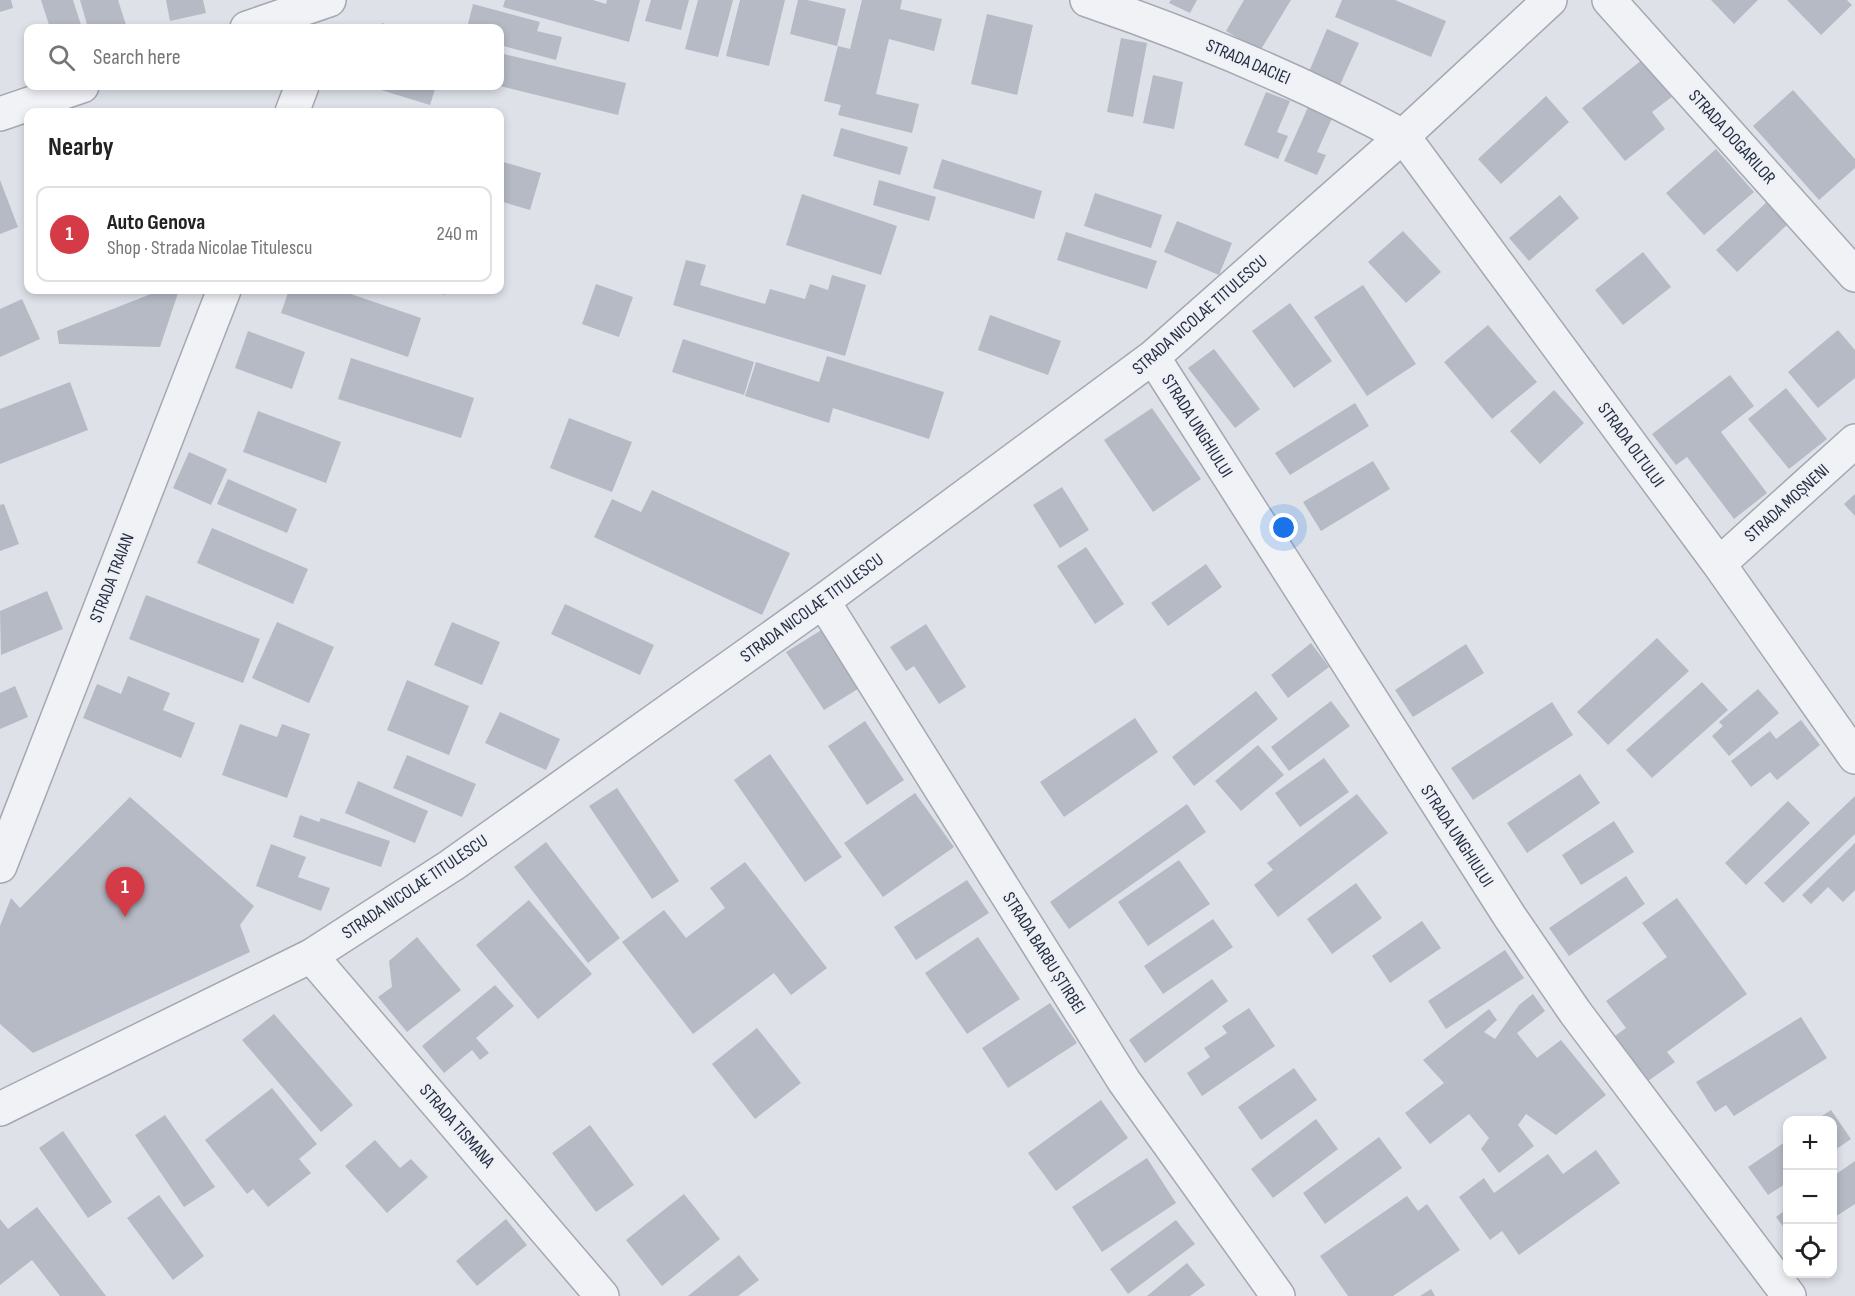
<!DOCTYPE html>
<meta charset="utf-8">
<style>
body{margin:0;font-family:"Sofia Sans Condensed",sans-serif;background:#f6f6f6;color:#222}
.controls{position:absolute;right:18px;bottom:18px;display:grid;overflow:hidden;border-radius:12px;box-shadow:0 3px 9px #0003}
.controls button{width:54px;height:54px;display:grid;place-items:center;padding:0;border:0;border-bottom:2px solid #e0e0e0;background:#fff;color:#222;font:30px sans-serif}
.you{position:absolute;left:1284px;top:528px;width:21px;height:21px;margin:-15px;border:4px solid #fff;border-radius:50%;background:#1a73e8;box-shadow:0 0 0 9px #1a73e833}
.badge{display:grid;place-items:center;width:39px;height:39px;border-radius:50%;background:#d53b47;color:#fff;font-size:20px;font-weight:700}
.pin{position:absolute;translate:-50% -50px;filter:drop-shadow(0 2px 3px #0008)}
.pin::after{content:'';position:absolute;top:32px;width:21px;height:18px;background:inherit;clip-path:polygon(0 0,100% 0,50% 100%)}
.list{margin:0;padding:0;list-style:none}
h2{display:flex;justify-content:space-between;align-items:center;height:78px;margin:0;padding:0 24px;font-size:26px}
h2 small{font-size:20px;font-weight:400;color:#767676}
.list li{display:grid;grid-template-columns:39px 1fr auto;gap:18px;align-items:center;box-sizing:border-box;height:96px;margin:0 12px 12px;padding:0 12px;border:2px solid #e0e0e0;border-radius:12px}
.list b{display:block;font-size:22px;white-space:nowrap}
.list p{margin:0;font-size:20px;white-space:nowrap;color:#767676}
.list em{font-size:20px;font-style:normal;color:#767676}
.icon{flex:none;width:33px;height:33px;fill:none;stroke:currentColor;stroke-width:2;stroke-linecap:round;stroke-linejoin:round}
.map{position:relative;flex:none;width:1855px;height:1296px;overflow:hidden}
.search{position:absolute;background:#fff;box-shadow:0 3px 9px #0003;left:24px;top:24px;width:480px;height:66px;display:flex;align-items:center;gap:15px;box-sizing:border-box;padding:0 21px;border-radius:12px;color:#767676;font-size:22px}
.panel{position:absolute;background:#fff;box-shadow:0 3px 9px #0003;left:24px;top:108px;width:480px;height:186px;border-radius:12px}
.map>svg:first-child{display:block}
.building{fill:#b5bac5}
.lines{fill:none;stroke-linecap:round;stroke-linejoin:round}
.minor-casing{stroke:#a3a8b2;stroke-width:36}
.minor{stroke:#f1f2f6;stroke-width:33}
.labels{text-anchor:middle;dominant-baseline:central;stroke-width:4.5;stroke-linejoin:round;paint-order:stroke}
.street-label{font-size:18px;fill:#262e40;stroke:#edf0f6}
</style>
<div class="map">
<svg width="1855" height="1296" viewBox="0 0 1855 1296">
<rect width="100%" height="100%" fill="#dee1e8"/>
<!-- building -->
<path class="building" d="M0,0h11l2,8 -13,4z
M41,0h32l8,25 -11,3h-20z
M80,0h38l9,28h-39z
M166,0h37l3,13 -36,8z
M505,0h88l13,4 1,-4h33l-11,42 -126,-35z
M651,0h38l-8,30 -36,-9z
M698,0h35l-15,57 -33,-8z
M740,0h45l-16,66 -43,-10z
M798,0h9l39,9 -9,37 -47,-12z
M862,0h40l-2,9 42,10 -8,32 -45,-12 -13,55 43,10 -7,29 -74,-18 3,-10 -17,-4 14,-55 12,3z
M1171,0h26l-7,13 -21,-10z
M1244,0h47l-31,51 -34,-20z
M1342,0h53l51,21 -15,36 -96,-40z
M1711,0h47l-24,24z
M1787,0h60l5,5 -31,30z
M473,4l67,18 -3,9 25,6 -6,23 -56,-15v-17h-33z
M987,14l46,11 -16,70 -46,-11z
M382,23l16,5h-18z
M1327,29l32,14 -20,44 -31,-13z
M1121,38l26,5 -14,74 -26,-5z
M500,53l126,30 -8,32 -118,-29z
M1643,59l30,37 -21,16 13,17 -40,32 -43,-53z
M1153,75l30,7 -9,47 -31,-6z
M368,86h68l-6,19z
M1793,90l62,69v9l-36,32 -66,-74z
M1266,92l24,9 -13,31 11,4 -10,23 -34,-14z
M1546,96l23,26 -68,62 -23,-25z
M1309,105l24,11 -16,36 9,3 -9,20 -33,-14z
M841,128l67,19 -8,28 -67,-19z
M1716,149l38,43 -50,43 -38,-42z
M942,159l100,32 -8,28 -101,-31z
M500,161l41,12 -11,37 -30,-9z
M0,180l18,47 -18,7z
M879,180l57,17 -7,24 -56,-16z
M1095,193l67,22 -11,33 -67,-22z
M802,194l95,32 -16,49 -95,-30z
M1560,195l19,23 -50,43 -20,-23z
M1770,199l21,22 -54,51 -21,-22z
M1177,221l55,22 -13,32 -55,-23z
M1403,231l38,41 -35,31 -38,-41z
M1066,232l91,29 -10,28 -90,-29z
M1643,252l28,35 -48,38 -28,-35z
M686,260l20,5 -6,20 65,19 5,-15 35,10 5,-15 18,6 4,-15 34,10 -21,71 -172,-51z
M596,284l37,13 -14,40 -37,-13z
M1363,285l53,79 -49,32 -53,-79z
M161,290h18l-19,57 -101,-3 -2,-13z
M289,290h50l82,28 -13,39 -127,-44z
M431,290h16l-2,5z
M22,299l18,40 -40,18v-48z
M1290,303l42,58 -38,27 -42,-57z
M990,315l71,26 -13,34 -70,-25z
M1488,325l49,57 -45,37 -48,-57z
M1838,330l17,20v28l-37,30 -30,-36z
M248,331l57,21 -13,37 -57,-21z
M683,339l71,23 -10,33 -72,-23z
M1214,349l46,60 -25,19 -47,-60z
M827,356l117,36 -15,47 -96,-31 -4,15 -84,-27 11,-34 63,20z
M351,358l123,40 -13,40 -123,-39z
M1730,375l24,31 -33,26 46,61 -33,26 -47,-62 -11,8 -24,-31z
M70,382l18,48 -88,34v-55z
M1786,388l41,51 -38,30 -41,-50z
M1554,390l30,33 -44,41 -30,-33z
M1355,403l14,23 -79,49 -15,-22z
M1152,408l49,71 -48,33 -49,-72z
M258,411l83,31 -15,41 -83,-31z
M569,418l63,24 -20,50 -62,-24z
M189,452l38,17 -16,36 -38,-17z
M1373,461l17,28 -69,42 -18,-29z
M228,479l69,30 -10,24 -70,-29z
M1062,487l27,43 -29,18 -27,-43z
M652,490l138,63 -28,62 -168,-78 18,-38 29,13z
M1855,494v22l-11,-12z
M4,504l15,40 -19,7v-46z
M212,528l96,41 -15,35 -96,-41z
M1086,547l38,57 -29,20 -38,-58z
M1206,564l16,23 -54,39 -17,-23z
M47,591l16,38 -62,26 -1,-44z
M146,595l114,44 -17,44 -114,-44z
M565,604l89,41 -14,30 -89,-41z
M277,622l57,25 -25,56 -57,-25z
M452,622l48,20 -18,43 -48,-20z
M926,624l40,63 -27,17 -25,-38 -8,5 -16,-24z
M823,629l38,58 -37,23 -38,-58z
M1657,638l32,33 -81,74 -31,-33z
M1311,643l18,24 -41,31 -17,-23z
M1466,644l18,29 -71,44 -18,-27z
M128,676l42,17 -7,17 32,13 -14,35 -98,-40 14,-34 24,10z
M407,680l62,26 -20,49 -62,-25z
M1702,682l26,28 -76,68 -26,-28z
M15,686l13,31 -28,12v-36z
M1758,689l21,24 -50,43 -17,-20 11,-10 -4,-4z
M1256,691l22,28 -84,67 -22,-29z
M1331,701l19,25 -61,45 -18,-24z
M1552,702l21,33 -100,65 -22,-32z
M500,712l60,27 -14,31 -61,-27z
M1135,718l23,34 -94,65 -24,-35z
M1801,720l19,25 -43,35 -7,-8 -19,15 -20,-26 39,-30 6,8z
M865,721l39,59 -37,25 -39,-59z
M240,724l37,13 5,-13 28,10 -23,64 -65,-23z
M1258,745l26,30 -43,36 -26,-30z
M770,754l72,103 -37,25 -71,-102z
M407,755l69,29 -14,33 -69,-29z
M1324,758l25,34 -49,35 -25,-34z
M1580,774l20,29 -73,50 -20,-30z
M358,781l70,30 -13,32 -70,-30z
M617,788l62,93 -27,18 -63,-93z
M915,793l39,54 -71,50 -39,-54z
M1357,794l31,39 -110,84 -24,-32 19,-15 -6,-7z
M1855,796v38l-72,69 -19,-20z
M130,797l124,109 -14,19 10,27 -217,101 -33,-29v-98l11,-28 9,10z
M1788,801l22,22 -64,62 -21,-22z
M1187,804l19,28 -137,97 -19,-27z
M300,815l19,7 2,-4 69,23 -9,26 -88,-30z
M1614,821l20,31 -53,33 -19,-30z
M546,842l74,96 -32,25 -74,-96z
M1855,843v47l-12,12 -15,-15 -17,17 -9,-9z
M271,844l35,13 -8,20 32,11 -9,23 -65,-25z
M1179,860l31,44 -62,42 -30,-44z
M745,862l82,106 -36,27 -17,-22 -81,61 -71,-92 42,-32 22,28 39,-30 -15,-20z
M1626,876l19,28 -76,52 -20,-28z
M967,880l22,33 -73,47 -22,-33z
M1356,883l26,35 -50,36 -25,-35z
M1677,898l70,96 -80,58 8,10 -27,19 -33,-45 11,-8 -20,-27 61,-44 -25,-34z
M529,900l63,74 -54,45 -62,-74z
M1213,919l20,28 -70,47 -19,-28z
M1422,921l19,27 -51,35 -18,-27z
M417,937l44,53 -54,42 -29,-35 14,-10 -3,-26z
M978,937l42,62 -53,35 -42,-61z
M1505,950l19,28 -78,51 -18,-28z
M1212,979l16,22 -83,62 -16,-23z
M495,985l19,21 -38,32 13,15 -9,7 -8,-10 -28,23 -22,-27z
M1533,994l12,17 -28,22 20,25 24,-18 45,55 -50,40 -30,-21 -8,11 16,21 -35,27 -18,-24 8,-11 -20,-24 -39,30 -25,-31 39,-30 -21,-23 66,-51 8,11 -13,12 11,7 24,-34z
M1050,1003l27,40 -69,45 -26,-40z
M1249,1008l26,38 -73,50 -15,-23 23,-16 -6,-9 23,-15 -5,-7z
M274,1014l79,91 -32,27 -79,-92z
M1801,1017l26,41 -93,58 -8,-11 -11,7 -19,-30z
M757,1028l44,55 -46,36 -43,-55z
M1294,1068l23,32 -56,40 -23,-33z
M272,1088l45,56 -18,15 12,14 -43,34 -15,-18 -6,5 -42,-54z
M1101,1100l27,38 -72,53 -28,-38z
M1831,1110l20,29 -19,13v-32h-16z
M165,1115l50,72 -31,20 -49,-72z
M1316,1119l22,30 -65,49 -22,-29z
M590,1125l44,60 -38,27 -44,-59z
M63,1131l49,71 -24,16 -49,-70z
M1379,1137l23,31 -77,56 -22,-31z
M375,1140l25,28 11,-9 17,18 -41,36 -42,-47z
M1788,1140v42l-20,13 -20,-28z
M1596,1150l24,33 -101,72 -17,-24 -12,9 -31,-43 25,-19 10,15 54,-39 15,20z
M1147,1158l29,45 -74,49 -30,-45z
M1855,1161v43l-23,15v-42z
M684,1194l36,45 -58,47 -36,-46z
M159,1195l45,61 -31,24 -46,-62z
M1407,1196l11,15 9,-7 33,46 -67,46h-45l-28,-40z
M37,1207l69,89h-46l-28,-36 -32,25v-66l8,10z
M1788,1208v25l-12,-16z
M506,1219l21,26 -50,41 -21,-25z
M1176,1220l19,24 -67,50 -18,-25z
M739,1255l20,25 -21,16h-50z
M1187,1263l18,22 -15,11h-43z
M1431,1289l4,7h-15z"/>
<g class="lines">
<!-- minor casing -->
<g class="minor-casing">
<path id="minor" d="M1087,0c109,37 215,82 316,136l316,428 136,193
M1609,0l246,275
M247,28l82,-28
M292,112l10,-26
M0,114l82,-28
M1153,357l357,560 65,95 214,284
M1719,564l136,-123
M823,601l301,480 154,215
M0,866l224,-576
M311,956l291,340
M0,1109l311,-153 141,-91 371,-264 330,-244 250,-221 147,-136"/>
</g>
<!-- minor -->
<use href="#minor" class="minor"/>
</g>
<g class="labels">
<!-- street labels -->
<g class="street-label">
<text transform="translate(1248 62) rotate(23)">STRADA DACIEI</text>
<text transform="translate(1732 137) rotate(48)">STRADA DOGARILOR</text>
<text transform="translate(1200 315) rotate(-41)">STRADA NICOLAE TITULESCU</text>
<text transform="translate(1197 426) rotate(58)">STRADA UNGHIULUI</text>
<text transform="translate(1631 445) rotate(54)">STRADA OLTULUI</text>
<text transform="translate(1787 503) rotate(-42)">STRADA MOȘNENI</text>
<text transform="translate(112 578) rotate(-69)">STRADA TRAIAN</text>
<text transform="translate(812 608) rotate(-36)">STRADA NICOLAE TITULESCU</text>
<text transform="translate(1457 836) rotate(57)">STRADA UNGHIULUI</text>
<text transform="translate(415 887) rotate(-34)">STRADA NICOLAE TITULESCU</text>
<text transform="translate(1044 953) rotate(58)">STRADA BARBU ȘTIRBEI</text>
<text transform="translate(457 1126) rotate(49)">STRADA TISMANA</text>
</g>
</g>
</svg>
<div class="controls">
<button>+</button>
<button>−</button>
<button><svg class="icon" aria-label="locate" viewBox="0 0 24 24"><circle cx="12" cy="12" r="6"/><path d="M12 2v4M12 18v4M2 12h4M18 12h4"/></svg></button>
</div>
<div class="you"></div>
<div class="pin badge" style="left:125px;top:917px">1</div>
<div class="search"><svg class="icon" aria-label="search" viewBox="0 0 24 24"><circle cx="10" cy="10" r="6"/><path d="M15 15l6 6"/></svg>Search here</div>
<section class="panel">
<h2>Nearby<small></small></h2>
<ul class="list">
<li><span class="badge">1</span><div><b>Auto Genova</b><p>Shop · Strada Nicolae Titulescu</p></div><em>240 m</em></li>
</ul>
</section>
</div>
